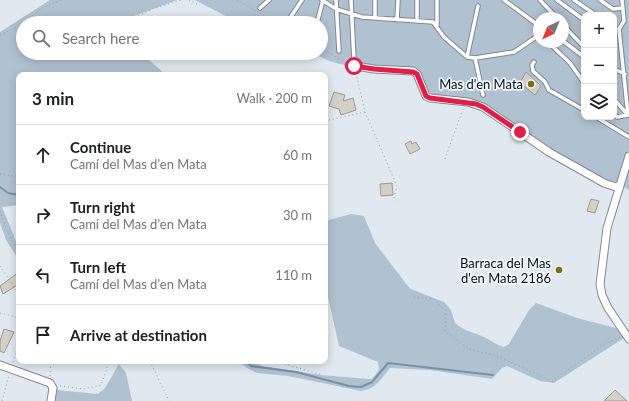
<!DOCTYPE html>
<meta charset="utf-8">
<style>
body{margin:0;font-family:Lato,sans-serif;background:#f6f6f6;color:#202124}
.controls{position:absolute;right:12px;top:12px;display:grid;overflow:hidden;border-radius:8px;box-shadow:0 2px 10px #0003}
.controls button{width:36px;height:36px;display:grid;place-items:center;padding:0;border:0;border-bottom:1px solid #e0e0e0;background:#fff;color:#202124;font:20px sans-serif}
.compass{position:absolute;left:533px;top:12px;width:36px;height:36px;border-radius:50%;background:#fff;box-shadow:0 2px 10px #0003;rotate:223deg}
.stop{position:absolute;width:12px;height:12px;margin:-9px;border:3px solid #e11d48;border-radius:50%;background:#fff}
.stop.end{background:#e11d48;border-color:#fff;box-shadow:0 1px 4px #0008}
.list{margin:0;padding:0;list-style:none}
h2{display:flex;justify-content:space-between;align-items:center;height:52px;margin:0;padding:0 16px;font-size:17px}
h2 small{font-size:13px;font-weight:400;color:#757577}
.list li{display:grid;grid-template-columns:26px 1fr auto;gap:12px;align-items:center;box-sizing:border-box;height:60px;padding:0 16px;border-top:1px solid #e0e0e0}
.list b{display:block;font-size:15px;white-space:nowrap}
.list p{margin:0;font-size:13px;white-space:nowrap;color:#757577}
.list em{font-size:13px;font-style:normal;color:#757577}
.icon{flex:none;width:22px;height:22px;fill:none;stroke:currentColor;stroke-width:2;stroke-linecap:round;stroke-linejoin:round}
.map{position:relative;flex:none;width:629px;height:401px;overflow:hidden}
.search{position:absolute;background:#fff;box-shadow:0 2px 10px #0003;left:16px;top:16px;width:312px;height:44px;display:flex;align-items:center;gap:10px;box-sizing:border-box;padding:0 14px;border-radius:22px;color:#757577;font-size:15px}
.panel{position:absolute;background:#fff;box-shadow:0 2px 10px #0003;left:16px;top:72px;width:312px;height:292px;border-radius:8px}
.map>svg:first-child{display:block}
.green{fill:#b0c1cf;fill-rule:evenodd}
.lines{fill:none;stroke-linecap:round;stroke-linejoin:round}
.stream{stroke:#7692a9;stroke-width:2}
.building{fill:#d3d1c7;stroke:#9c9990}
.lane-casing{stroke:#81898f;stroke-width:5.5}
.street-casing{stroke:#81898f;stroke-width:9}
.path{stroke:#989fa4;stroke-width:1;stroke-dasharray:1 3;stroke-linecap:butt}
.lane{stroke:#fff;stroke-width:3.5}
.street{stroke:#fff;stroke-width:7}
.route{stroke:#e11d48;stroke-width:5}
.poi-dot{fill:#846d0b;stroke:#edf6fd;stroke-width:1.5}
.labels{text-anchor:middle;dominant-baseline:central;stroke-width:3.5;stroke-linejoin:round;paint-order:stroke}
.poi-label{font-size:13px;fill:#0d1012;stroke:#edf6fd;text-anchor:end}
</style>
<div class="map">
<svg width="629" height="401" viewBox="0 0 629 401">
<rect width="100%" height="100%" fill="#e0e9f0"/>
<!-- green -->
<path class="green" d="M50,0h127l-43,16 -9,7h-102v30h118l25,22h-147v130l-17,2 17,41v12l-13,-20 -6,-17v-191z
M195,0h434v190l-14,-8 -15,-4 -53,-28 -68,-48 -51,-8 -11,-24 -62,-7c-16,5 -29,-4 -43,-10h9v-30h-82zM584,15h30v102h-30zM539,18h24v24h-24z
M351,214l13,2 11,27 32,42 4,4 33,13 7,8 4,13c9,8 18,9 29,14 7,3 12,8 20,10l5,-3 20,-34 7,-7 41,15 39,10 8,10 -70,45 -14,-2 -33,-15 -5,2 -10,11 -62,-9 -40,-2c-8,10 -14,21 -29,23l-73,-15 -31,-3 -10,-5 -8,-7h12l12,5 58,9 48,4h3l7,-9 -1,-8 -39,-16 -14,-63v-62z
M119,364l7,9 6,28h-78l2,-11 42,4 7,-6z"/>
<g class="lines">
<!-- stream -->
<path class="stream" d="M0,187l8,6 11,2
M246,361l5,5 45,6 53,14 12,1 11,-5 16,-19 105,12"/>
</g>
<!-- building -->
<path class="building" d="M526,72l15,14 -6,9 -15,-12z
M334,92l11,3 -2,6 10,-3 3,12 -15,5 -2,-6 -10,-3z
M411,141l1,3 4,-2 4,7 -10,5 -5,-10z
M392,183l1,12 -12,1 -1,-12z
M591,199l8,2 -4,12 -8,-2z
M19,272v12l-16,10 -3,-8z
M4,329l10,3 -10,21 -4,-2v-10z
M615,390l12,11h-23z"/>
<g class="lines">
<!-- lane casing -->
<g class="lane-casing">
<path id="lane" d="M322,0l14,9 26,8 71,5 11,15 23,20 8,1 39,-6 25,-17
M336,0l3,51
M351,0l3,60
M375,0v18
M437,0v26
M504,0l30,22 5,7
M540,0l17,18
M557,0l27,20
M574,0l22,15
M600,0l13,9 10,-1
M260,8l9,-8
M397,19l1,-19
M288,21l14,-21
M417,21v-21
M317,23l6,-23
M563,25l21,22
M563,41l21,16
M548,42l22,21 14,20
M467,57l11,-51
M475,58l8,37
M534,62l-2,3 1,6 12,11 4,8 35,20
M614,69l11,5
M614,99l13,15
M614,114l3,3 11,-2 -9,-86 5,-8 -2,-21
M596,117l33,20"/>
</g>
<!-- street casing -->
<g class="street-casing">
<path id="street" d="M349,65l25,4 39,2 4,3 9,22 4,2 38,4 15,5 66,45 55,31 12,4 4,-2
M629,156l-22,72 -7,56 2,11 6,13 21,31
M0,365l50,18 3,5 -2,13"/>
</g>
<!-- path -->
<path class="path" d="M189,0l11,6
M237,0l19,11
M260,13l17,10
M23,23l19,-15 19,-8
M124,23l28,-14 29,-9
M0,35l23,-11
M321,48l22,13
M365,112l32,74 -4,15
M325,121l40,-9 -9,-39
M445,159l18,-50
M0,174l19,3
M0,211l8,22 11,20
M0,266l19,28
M414,297l20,2 12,12 -1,20 24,18 28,7 55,25 51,-36 17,-8
M0,313l19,5
M150,361l19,40
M265,361l12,1 46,13
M13,362l6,-17
M50,376l1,-15
M60,386l24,3 17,-4 8,-23 4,-1
M2,401l7,-26"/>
<!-- lane -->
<use href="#lane" class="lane"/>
<!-- street -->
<use href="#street" class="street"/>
</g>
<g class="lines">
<!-- route -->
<path class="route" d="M354,66l20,3 39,3 4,2 9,22 4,2 46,6 7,3 37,25"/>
</g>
<!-- markers -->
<g class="poi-dot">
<circle cx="531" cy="84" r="4"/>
<circle cx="559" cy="270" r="4"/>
</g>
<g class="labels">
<!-- poi labels -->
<g class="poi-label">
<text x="523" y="84">Mas d'en Mata</text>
<text x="551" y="263">Barraca del Mas<tspan x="551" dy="15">d'en Mata 2186</tspan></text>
</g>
</g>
</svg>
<div class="controls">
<button>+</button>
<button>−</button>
<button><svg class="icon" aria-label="layers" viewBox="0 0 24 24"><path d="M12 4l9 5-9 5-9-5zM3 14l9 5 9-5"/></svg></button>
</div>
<svg class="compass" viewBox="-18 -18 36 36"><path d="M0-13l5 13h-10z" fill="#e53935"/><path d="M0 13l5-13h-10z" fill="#757577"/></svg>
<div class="stop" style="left:354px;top:66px"></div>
<div class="stop end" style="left:520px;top:132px"></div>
<div class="search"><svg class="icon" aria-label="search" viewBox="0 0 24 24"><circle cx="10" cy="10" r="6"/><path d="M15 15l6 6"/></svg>Search here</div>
<section class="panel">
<h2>3 min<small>Walk · 200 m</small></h2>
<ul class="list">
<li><svg class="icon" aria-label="ahead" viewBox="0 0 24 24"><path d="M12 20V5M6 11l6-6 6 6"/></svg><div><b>Continue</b><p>Camí del Mas d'en Mata</p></div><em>60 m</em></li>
<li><svg class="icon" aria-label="right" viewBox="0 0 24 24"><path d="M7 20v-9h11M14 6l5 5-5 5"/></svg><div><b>Turn right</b><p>Camí del Mas d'en Mata</p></div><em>30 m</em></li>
<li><svg class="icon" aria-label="left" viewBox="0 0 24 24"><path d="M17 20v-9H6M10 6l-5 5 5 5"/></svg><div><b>Turn left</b><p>Camí del Mas d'en Mata</p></div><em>110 m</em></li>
<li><svg class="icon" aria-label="arrive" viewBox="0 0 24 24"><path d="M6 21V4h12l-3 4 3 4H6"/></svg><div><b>Arrive at destination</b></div></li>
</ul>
</section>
</div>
